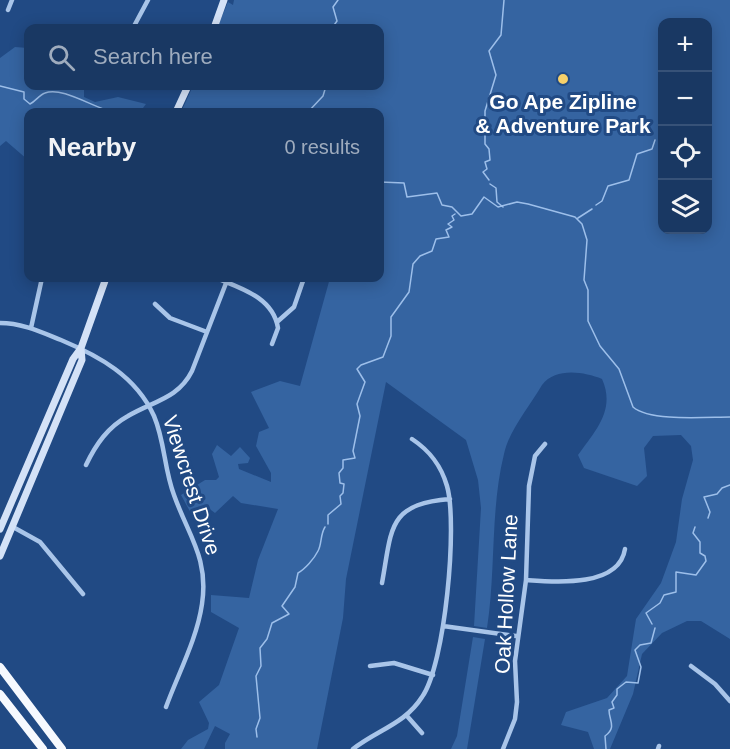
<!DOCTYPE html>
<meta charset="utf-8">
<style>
body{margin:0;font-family:Helvetica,sans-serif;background:#223f69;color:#f1f3f6}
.controls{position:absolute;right:18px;top:18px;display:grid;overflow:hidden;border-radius:12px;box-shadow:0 3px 15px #0003}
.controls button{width:54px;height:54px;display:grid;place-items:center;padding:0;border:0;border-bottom:2px solid #375278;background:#193863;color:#f1f3f6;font:30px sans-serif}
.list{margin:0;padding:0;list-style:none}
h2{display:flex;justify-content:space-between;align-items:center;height:78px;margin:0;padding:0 24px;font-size:26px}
h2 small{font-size:20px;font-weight:400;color:#9facbe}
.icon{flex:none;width:33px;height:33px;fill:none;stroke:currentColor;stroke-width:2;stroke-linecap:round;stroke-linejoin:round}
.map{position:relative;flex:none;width:730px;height:749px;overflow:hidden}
.search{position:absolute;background:#193863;box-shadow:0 3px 15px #0003;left:24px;top:24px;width:360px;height:66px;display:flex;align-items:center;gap:15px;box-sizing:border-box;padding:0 21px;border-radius:12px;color:#9facbe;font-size:22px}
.panel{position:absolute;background:#193863;box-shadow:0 3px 15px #0003;left:24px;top:108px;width:360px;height:174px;border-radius:12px}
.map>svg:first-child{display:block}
.green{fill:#3564a1;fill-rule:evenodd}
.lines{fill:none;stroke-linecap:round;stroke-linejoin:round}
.stream{stroke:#9dbfea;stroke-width:1.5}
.minor{stroke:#a9c5e9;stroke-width:4.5}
.secondary{stroke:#d4e2f7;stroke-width:7}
.trunk{stroke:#f6f9fe;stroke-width:8}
.poi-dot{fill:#f6d06a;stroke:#214a84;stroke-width:2}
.labels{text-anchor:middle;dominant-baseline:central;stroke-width:6;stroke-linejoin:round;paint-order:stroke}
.poi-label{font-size:21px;font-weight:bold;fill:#fff;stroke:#214a84}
.street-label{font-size:21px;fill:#fff;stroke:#214a84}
</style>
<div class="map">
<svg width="730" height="749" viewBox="0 0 730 749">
<rect width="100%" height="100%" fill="#214a84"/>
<!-- green -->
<path class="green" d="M234,0h496v639l-29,-18h-14l-25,12 -20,21 -9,40 -23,55h-16l-6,-17 -27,-7 5,-13 41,-14 20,-22 9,-57 25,-36 15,-41 6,-43 11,-39 -2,-14 -10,-11 -28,1 -9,12 3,28 -10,10 -53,-18 -6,-13c17,-24 38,-45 24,-76 -18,-7 -46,-12 -60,6 -12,21 -33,45 -38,69 -14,57 -8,117 -17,174l-13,-2 7,-118 -3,-28 -12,-40 -80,-58 -40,197 -3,39 -26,131h-92v-6l5,-9 -15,-8 -11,23h-23l7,-9 20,-11 1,-6 -10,-21 20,-17 20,-57 -28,-16v-17l38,3 9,-38 20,-51 -37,-6 -8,-7 -18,17 -8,-6 -14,10 -12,-22 24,-15h11l3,-3 -7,-23 5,-9 14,11 9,-9 10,11 -2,5 -10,1 1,5 32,13v-9l-15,-27 3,-14 10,-4 -18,-36 29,-11 20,5 30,-108h50v-166h-199l12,-26h187v-58h-163l11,-26 5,3zM662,22h46v208h-46z
M15,47l13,1v38h56v11l11,5 23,-5 28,7 -6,8h-112v48l-22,-19 -6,5v-88z
M473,637l12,2 -18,110h-16l6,-13z"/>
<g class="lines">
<!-- stream -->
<path class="stream" d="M332,28l5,-7 -4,-14 5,-7
M0,86l24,6v7l6,5c6,-3 9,-9 15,-11 17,-7 49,15 68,19
M308,112l15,-16 3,-10
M489,180l-6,-8 4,-3 -2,-7 5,-2 -1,-11 -4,-5v-33l11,-36 -7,-24 12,-16 3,-35
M380,182l24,1 3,14 30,-4 5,12 10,2 9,9 11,-2 12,-17 14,10 19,-5 11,2 47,13 7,7 5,16 -3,40 4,10v31l12,25 19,23 14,38c17,15 74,10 97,10
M490,184l6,4 1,14 6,5
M596,205l6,-4 6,-15 21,-6 8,-26 15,-5 3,-9
M578,218l14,-9
M708,518l2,-6 -6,-15 13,-3 5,-6 8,-3
M328,524v-9l13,-11 -1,-8 3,-3 1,-9 -4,-1 -1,-10 4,-5v-8l12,-2 -2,-7 7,-35 -3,-12 8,-22 -8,-13 4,-4 22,-8 8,-21v-19l18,-25 4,-28 7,-8 12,-5 4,-12 13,-2 -3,-7 6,-3 -4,-3 6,-4 -2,-4 3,-2
M652,624l-6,-11 14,-10 4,-8 12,-3v-20l20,3 10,-14 -1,-5 -5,-3v-11l-7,-9 2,-6
M257,737l-1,-8 4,-11 -4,-42 5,-10 -1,-18 7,-9 5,-16 17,-9 -7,-8 13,-19 3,-14c7,-4 16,-14 20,-22 4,-7 2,-16 7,-24
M606,749l-1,-13c12,-8 4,-16 4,-26l5,-2 -2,-6 5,-7v-6l9,-7 12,1 3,-16 -6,-17 5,-5 11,-2 4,-15"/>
<!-- minor -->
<path class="minor" d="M8,10l4,-10
M133,28l15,-28
M216,278c24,10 57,19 62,50l-6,16
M155,304l15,14 37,14
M277,322l17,-15 10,-29
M0,323c22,0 41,9 61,17 38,16 75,36 93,76 11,26 10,53 20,79 14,40 35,63 28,109 -5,35 -24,70 -36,103
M31,328l11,-50
M86,465c10,-21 22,-38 42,-49 25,-15 50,-17 64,-45l36,-93
M13,527l27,15 43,52
M526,580c28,2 93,8 99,-31
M382,583c10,-54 5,-79 68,-84
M443,626l73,10
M370,666l24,-3 39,12
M691,666l24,18 15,17
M407,716l15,17
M353,749c24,-19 52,-25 69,-52 23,-32 36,-173 25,-211 -6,-21 -17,-35 -35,-47
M503,749l12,-30 2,-17 -2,-41 11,-81 3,-94 6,-30 10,-12
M658,749l1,-3"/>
<!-- secondary -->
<path class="secondary" d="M214,28l10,-28
M176,112l12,-26
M0,529l73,-170 8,-11 25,-70
M0,556l82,-196 -1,-12"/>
<!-- trunk -->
<path class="trunk" d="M0,667l62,82
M0,694l43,55"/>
</g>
<!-- markers -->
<circle class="poi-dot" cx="563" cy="79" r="6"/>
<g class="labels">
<!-- poi labels -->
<g class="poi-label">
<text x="563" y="101">Go Ape Zipline<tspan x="563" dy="24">&amp; Adventure Park</tspan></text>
</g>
<!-- street labels -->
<g class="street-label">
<text transform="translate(192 485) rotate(72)">Viewcrest Drive</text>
<text transform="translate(506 594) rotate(-87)">Oak Hollow Lane</text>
</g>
</g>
</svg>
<div class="controls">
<button>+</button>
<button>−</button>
<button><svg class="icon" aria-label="locate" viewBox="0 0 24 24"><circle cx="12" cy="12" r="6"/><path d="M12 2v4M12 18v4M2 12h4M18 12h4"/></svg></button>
<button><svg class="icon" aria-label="layers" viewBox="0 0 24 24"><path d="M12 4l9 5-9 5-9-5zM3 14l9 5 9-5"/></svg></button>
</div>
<div class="search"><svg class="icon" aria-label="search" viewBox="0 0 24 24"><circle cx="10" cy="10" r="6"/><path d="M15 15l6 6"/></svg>Search here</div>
<section class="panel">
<h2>Nearby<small>0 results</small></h2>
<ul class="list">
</ul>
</section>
</div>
